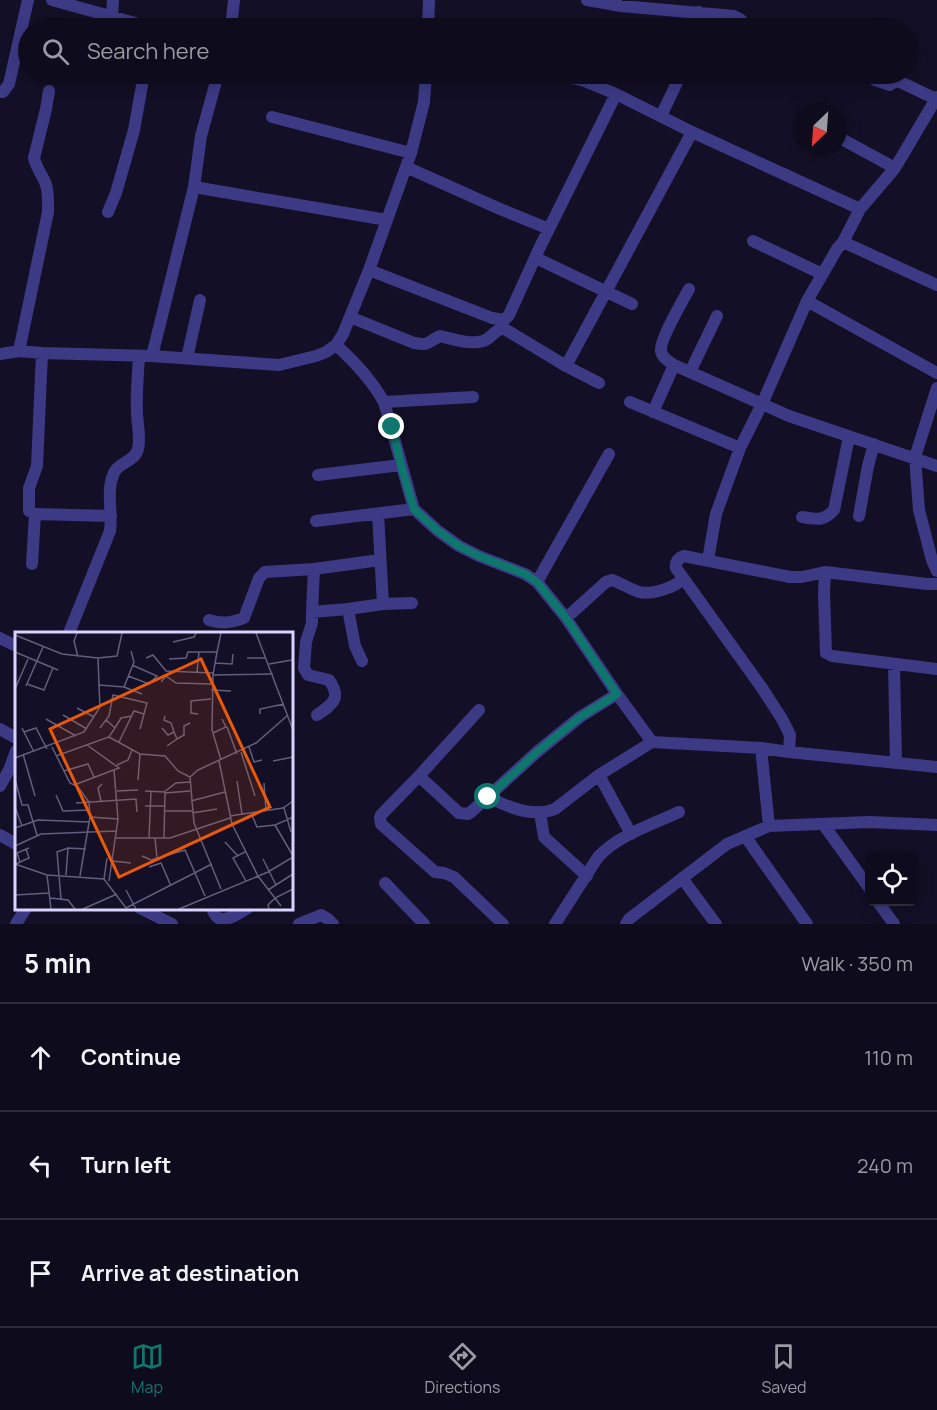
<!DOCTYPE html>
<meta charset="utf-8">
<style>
body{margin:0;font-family:Manrope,sans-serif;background:#171425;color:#f1f3f6}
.controls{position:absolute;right:18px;bottom:18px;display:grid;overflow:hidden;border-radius:9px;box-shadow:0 3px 15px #0003}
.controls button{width:54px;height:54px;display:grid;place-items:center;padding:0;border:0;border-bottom:2px solid #2e2b3b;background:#0e0b1c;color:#f1f3f6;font:30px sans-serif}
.compass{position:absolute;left:793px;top:102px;width:54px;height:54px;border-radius:50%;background:#0e0b1c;box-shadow:0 3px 15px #0003;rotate:205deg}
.stop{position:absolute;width:18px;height:18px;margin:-14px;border:4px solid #0f766e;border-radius:50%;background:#fff}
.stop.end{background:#0f766e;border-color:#fff;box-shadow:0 2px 6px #0008}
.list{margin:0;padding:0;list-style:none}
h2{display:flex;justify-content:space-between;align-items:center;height:78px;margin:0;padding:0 24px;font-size:26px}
h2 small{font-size:20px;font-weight:400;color:#9b9ba3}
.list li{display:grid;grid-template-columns:39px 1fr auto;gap:18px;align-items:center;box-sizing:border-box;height:108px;padding:0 24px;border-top:2px solid #2e2b3b}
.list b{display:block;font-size:22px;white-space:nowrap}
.list em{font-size:20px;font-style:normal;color:#9b9ba3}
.icon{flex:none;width:33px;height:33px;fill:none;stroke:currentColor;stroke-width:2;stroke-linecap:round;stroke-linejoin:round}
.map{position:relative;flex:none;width:937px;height:924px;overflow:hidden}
.search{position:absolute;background:#0e0b1c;box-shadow:0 3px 15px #0003;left:18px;right:18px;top:18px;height:66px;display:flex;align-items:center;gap:15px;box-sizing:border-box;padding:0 21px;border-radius:33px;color:#9b9ba3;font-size:22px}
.sheet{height:402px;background:#0e0b1c}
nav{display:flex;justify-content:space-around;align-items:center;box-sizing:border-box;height:84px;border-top:2px solid #2e2b3b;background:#0e0b1c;font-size:16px;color:#9b9ba3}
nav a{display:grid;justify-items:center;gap:3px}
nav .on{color:#0f766e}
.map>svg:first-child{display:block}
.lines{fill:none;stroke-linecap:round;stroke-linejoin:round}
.street{stroke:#3d3a85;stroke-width:12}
.route{stroke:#0f766e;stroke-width:8}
.inset-road{fill:none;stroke:#625e7d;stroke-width:1.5}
.view{fill:#e8590c;fill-opacity:0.15;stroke:#e8590c;stroke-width:3}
.inset-edge{fill:none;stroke:#d9d4ff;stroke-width:3}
</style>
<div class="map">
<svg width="937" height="924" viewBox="0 0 937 924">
<rect width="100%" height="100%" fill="#130f26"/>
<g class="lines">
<!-- street -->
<path class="street" d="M52,0l101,28
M587,0l34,6 113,10 6,3 8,9
M112,16l1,-16
M231,28l3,-28
M428,28l1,-28
M698,28l1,-16
M552,74l30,6 34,14 76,38 168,77
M863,74l12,6 15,5 6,-5 2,-6
M896,80l40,19
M0,92h3l6,-8 19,-84
M661,116l20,-42
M272,117l139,36
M838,137l57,31
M406,167l94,42 49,20
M194,187l193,33
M108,212l8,-19 18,-63 10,-56
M753,241l69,33
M843,242l94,43
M536,258l96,46
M369,270l123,48 12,2 5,-5 30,-66 77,-155
M689,289c-6,11 -30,52 -28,62 1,7 8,10 13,14l115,51 148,50
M807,301l130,72
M350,317l64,26c16,3 13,-1 26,-7 13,3 30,9 43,5 9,-3 10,-10 20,-13l63,38 33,17
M336,345c19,17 35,34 48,57l30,107 24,22 21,15 20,10 46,18 12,8 29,36 51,76 35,48
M19,351l29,-139c0,-10 1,-21 -3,-30 -4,-9 -9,-15 -11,-24l12,-49 3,-18
M0,354l19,-3 23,2 110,3 127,9 37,-9 10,-4 10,-7 7,-11 26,-64 42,-117 13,-51 2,-28
M152,356l42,-169 7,-51 17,-62
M187,358l13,-58
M566,366l126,-234
M690,372l27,-56
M937,388l-22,69 4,53 13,50 5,11
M384,402l89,-5
M630,402l110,46
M653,412l21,-47
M318,475l83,-10
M29,511v-23l8,-22 5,-113
M378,514l5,90
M859,516l9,-50 6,-22
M802,517c14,2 21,5 32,-7l15,-73
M316,521l98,-12
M708,560l8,-46 24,-66 22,-44 45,-103 30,-52 6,-7 17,-33 35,-41 42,-71
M32,564l3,-50 76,2
M825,572l-1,21 2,60 6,3 105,13
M537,582l72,-128
M348,609l35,-5 29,-1
M312,612v11l-6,19 -2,26 4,7 21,5c13,18 4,24 -12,35
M566,618l40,-36 6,-2c9,3 18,9 27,12 11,3 37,-4 44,-14
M209,620c13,4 22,3 35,-2l15,-40 6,-6 49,-3
M69,633l41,-102c3,-20 -5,-42 5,-60 6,-9 20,-10 23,-22 3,-12 -1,-25 -1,-37 -1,-18 1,-38 2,-56
M0,638l16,8
M362,661l-7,-15 -7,-37 -36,3 2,-43 66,-9
M894,664l2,99
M479,710l-60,66 40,37 9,1 3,-2 66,-60 43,-35 37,-23
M0,729l16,9
M761,748l8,78
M789,752l1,-17 -8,-16 -20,-31 -86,-120c-1,-6 2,-10 8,-12l106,21h12l23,-5 102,12h10
M419,776l-38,39 -1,3 1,6 54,48 9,1 10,4 49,47
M0,786l9,-16 7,-19
M488,797c20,10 44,21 67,12l44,-34
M540,813l4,24 43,39
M823,824l47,65
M631,834l-32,-59 53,-33 109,6 28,4 148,15
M0,835l16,9
M745,836l62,88
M682,878l34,46
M385,883l39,41
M878,902l16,22
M140,908l32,16
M212,908c1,3 2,6 5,9 8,7 23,-5 31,-9
M16,924l10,-16
M299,924l22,-9 7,4 5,5
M555,924l43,-67c21,-22 53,-32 81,-45
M626,924l3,-5 98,-75 42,-18 101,-4 67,3"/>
</g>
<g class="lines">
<!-- route -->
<path class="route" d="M392,427l9,38 13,44 24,22 21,15 20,10 46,18 12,8 29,36 51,76 -37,23 -43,35 -49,45"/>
</g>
<!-- overview -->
<g transform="translate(15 632)">
<rect width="278" height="278" fill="#130f26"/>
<path class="inset-road" d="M62,1l-3,8 4,16M241,1l37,97M0,3l47,19 36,4 19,-2 5,-23M158,10l21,-5 2,-4M0,20l43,18M202,20l4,-19M83,26l1,27M131,26l7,-3 13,16 47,2M232,26h19M154,27l17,-1 2,-6h29l-4,23 60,-1M200,31l17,1 1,-10M254,32l23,-4M182,40l2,-20M198,43l-1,55 9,30M113,44l21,8 8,-8 -25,-11M146,50l5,-6 10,7 35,1M12,52l17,6 9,-22M11,54l17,-39M109,55l18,7M0,57l13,-30M196,58l20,1M62,76l17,9M183,82l-7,-1v-12l20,-2M245,82v-5l24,-5M48,83l24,14M150,84l-1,4 7,3 3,9M31,87l30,17M212,95l10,27M7,96l12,24M85,96l9,-12 4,-21 34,8 -3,11M100,96l6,-10 11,-2M147,96l6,7 6,-3 3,7 -10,7M9,100l12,-4 11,21M198,101l13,-6 -4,-8M94,105l31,17 25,2 13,15 12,6M162,107l7,-4v-9l6,-3M104,110l15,-31 10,3 -4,15M37,115l18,36 8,4 11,15 1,15 -10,59M234,115l5,15 8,-2M226,120l14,44M8,122l12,42M41,124l53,-19 6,-9 -9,-8M0,126l69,-26 16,-25 -1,-22 25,2 10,-25 -3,-11M204,129l13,63 26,52 23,30M258,129l20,-4M102,133l11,-5 4,-10M49,139l24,-7 6,13M0,147l7,26h6l9,30M123,148l2,-26M222,149l5,33M249,151l2,27M59,153l45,-17 -32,-23M102,159l21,-1M130,159l19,1 12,-9 14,-1M41,163l7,16 27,-1M86,169l-3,-13 4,-4M176,169l34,-9M61,171l60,-4 1,13M130,174h19M0,175l7,19M269,176l7,24M149,179h28M177,181l25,-4M236,181l6,14 18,-2M215,184l53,-8 10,-7M75,185l28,2M278,185l-18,8 18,31M0,196l23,-8 52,2M101,206h54l60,-20M134,206l2,-47M140,206l2,20M149,206l1,-45 25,-2M210,210l13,14M0,214l26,-12 75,-3M230,220l-12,6 13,23M127,224l9,4 34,-10 20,46M248,227l13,26M97,229l19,2M5,230l9,-4 -3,-9M0,232l32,11 57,4 22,29 86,-44M1,232l4,-2 -3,-9 12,-5M134,235l12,-4 10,23M32,243l4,34M51,243l2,-27 18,1M89,247l3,-21M94,249l9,-62 -4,-49M206,257l-27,-66 -4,-46 8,-7 58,-27 32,-28M111,258l10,19M253,258l25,-16M0,263l34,-2M35,266l18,2 7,9M46,267l-4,-47 11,-4M68,277l34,-15M164,277l89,-37 25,-15M254,277l-1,-4 7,-7 18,-9"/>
<path class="view" d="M186,27l69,148 -151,70 -69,-148z"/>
<rect width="278" height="278" class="inset-edge"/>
</g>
</svg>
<div class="controls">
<button><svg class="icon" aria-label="locate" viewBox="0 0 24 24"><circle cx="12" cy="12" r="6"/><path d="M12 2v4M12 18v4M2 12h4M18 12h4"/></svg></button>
</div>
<svg class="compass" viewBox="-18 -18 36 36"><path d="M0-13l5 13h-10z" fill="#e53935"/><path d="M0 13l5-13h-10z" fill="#9b9ba3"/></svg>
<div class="stop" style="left:488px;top:797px"></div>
<div class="stop end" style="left:392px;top:427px"></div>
<div class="search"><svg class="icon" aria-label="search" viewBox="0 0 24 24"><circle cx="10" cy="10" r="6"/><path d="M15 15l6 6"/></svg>Search here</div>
</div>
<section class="sheet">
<h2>5 min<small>Walk · 350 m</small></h2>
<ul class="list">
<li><svg class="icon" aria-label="ahead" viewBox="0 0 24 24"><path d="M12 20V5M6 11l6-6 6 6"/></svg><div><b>Continue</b></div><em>110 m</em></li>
<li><svg class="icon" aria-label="left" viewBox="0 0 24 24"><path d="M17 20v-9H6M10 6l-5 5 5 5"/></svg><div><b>Turn left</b></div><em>240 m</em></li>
<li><svg class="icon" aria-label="arrive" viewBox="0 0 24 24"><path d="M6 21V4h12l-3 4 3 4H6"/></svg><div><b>Arrive at destination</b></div></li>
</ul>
</section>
<nav>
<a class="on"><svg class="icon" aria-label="map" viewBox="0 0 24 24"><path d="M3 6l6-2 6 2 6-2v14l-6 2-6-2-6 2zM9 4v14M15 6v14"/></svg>Map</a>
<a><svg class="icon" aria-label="directions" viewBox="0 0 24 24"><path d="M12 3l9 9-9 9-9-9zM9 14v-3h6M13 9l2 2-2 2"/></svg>Directions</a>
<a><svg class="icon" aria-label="saved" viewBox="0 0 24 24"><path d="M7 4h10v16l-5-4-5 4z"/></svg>Saved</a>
</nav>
